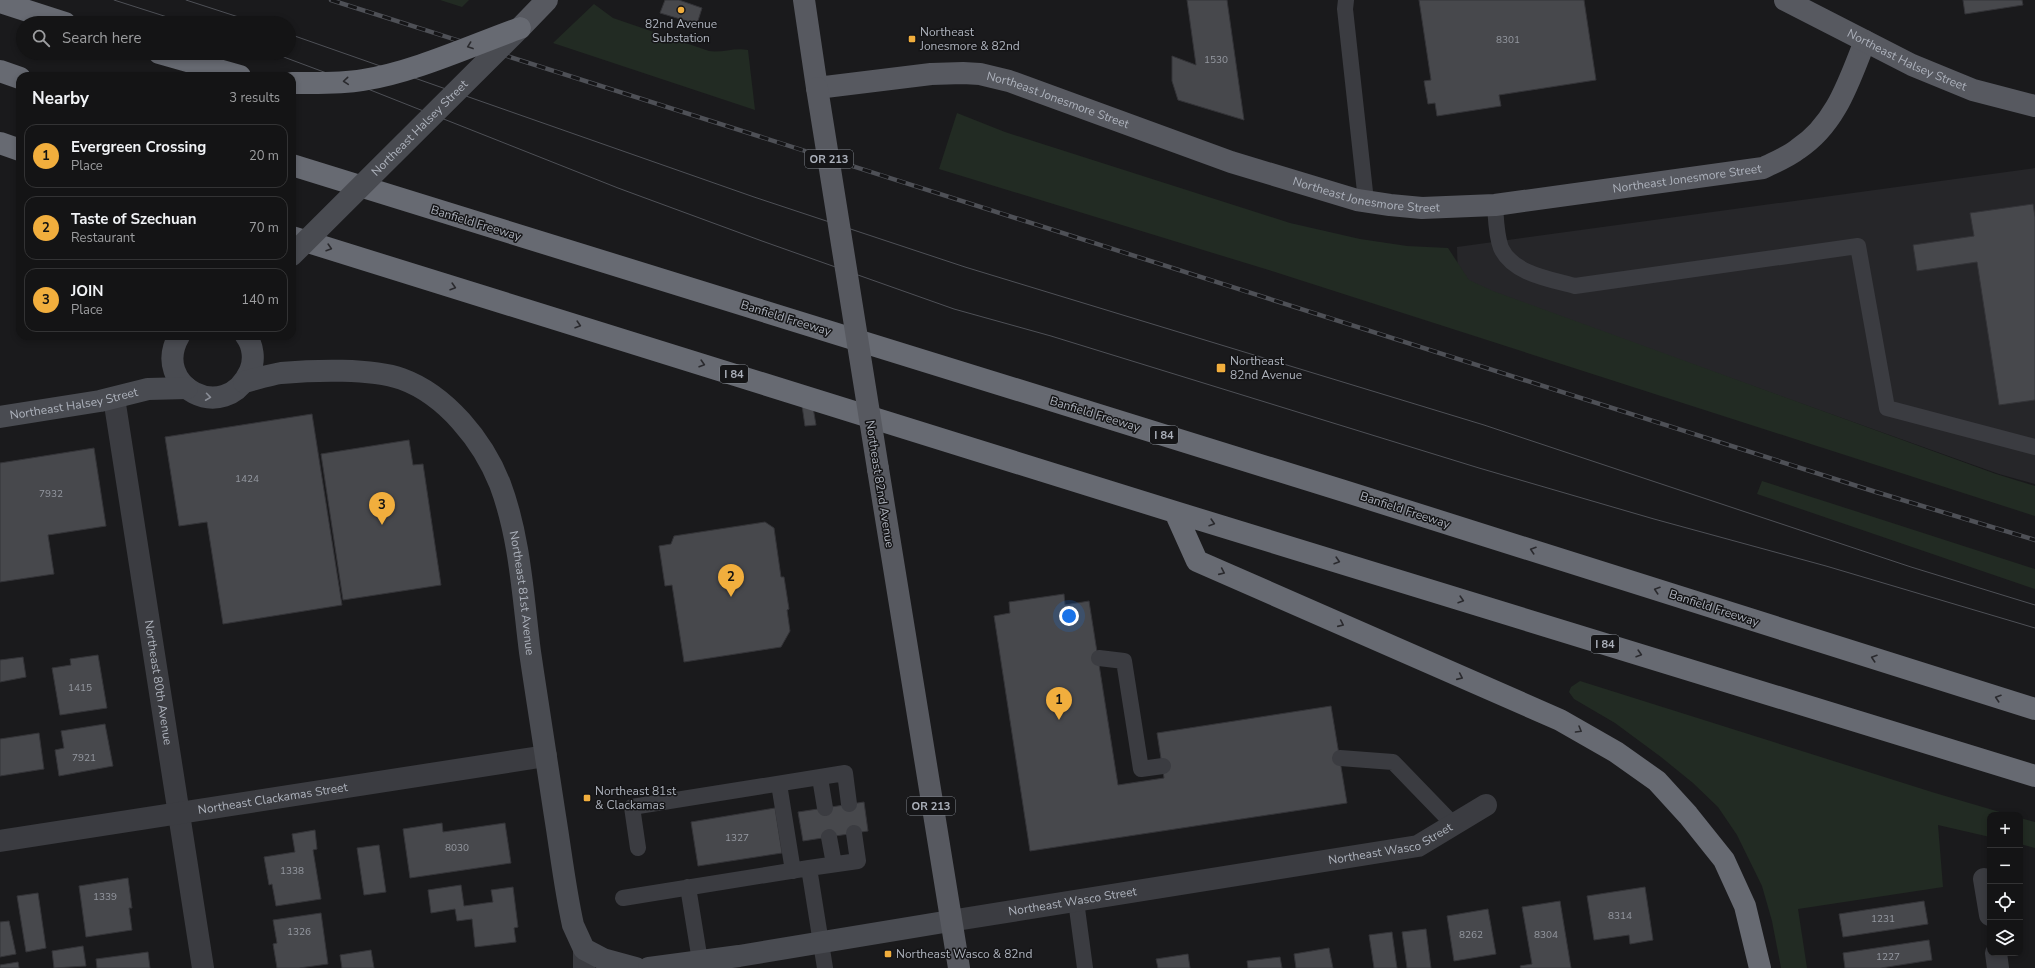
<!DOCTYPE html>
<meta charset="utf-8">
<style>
body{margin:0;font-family:"Nunito Sans",sans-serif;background:#212122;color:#f1f3f6}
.controls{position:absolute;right:12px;bottom:12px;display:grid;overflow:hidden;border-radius:8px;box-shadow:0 2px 6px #0003}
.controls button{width:36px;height:36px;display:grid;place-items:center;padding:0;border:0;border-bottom:1px solid #333334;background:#141415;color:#f1f3f6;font:20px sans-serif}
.you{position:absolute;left:1069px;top:616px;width:14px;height:14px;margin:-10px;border:3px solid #fff;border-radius:50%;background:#1a73e8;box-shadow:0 0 0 6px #1a73e833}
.badge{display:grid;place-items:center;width:26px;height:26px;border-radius:50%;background:#f1ae3d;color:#111;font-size:13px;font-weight:700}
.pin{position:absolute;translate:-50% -33px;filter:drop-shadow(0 1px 2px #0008)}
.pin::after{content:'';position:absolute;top:21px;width:14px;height:12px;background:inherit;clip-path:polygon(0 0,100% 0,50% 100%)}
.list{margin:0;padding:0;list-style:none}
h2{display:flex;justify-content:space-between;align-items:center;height:52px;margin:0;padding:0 16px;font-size:17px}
h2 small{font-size:13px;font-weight:400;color:#9d9ea0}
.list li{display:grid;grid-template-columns:26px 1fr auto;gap:12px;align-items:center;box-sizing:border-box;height:64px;margin:0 8px 8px;padding:0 8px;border:1px solid #333334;border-radius:12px}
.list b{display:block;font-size:15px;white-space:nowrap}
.list p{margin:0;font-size:13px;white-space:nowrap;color:#9d9ea0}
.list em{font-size:13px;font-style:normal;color:#9d9ea0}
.icon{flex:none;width:22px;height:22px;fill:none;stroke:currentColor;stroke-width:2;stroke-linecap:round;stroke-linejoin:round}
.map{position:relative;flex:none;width:2035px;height:968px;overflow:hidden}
.search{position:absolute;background:#141415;box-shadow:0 2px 6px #0003;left:16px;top:16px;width:280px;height:44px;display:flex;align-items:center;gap:10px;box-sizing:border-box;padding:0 14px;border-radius:22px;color:#9d9ea0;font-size:15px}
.panel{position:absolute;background:#141415;box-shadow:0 2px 6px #0003;left:16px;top:72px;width:280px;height:268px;border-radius:12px}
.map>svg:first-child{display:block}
.built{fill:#262629}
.green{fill:#222b23}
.building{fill:#47484c;stroke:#343438}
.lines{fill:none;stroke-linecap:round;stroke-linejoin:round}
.service{stroke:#3b3c41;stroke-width:16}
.minor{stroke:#3b3c41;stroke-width:22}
.secondary{stroke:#494b51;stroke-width:22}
.primary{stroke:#575960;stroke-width:22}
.motorway{stroke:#676a72;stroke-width:22}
.tram{stroke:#4e5056;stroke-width:1}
.rail-casing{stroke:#4e5056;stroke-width:4.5}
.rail{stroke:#151517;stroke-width:3;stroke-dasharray:9;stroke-linecap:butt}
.secondary-bridge{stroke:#494b51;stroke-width:22}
.primary-bridge{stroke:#575960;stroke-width:22}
.motorway-bridge{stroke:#676a72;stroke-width:22}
.oneway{stroke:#2a2a2e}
.oneway2{stroke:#8a8e97}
.poi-dot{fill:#f1ae3d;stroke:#151517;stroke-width:1.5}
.labels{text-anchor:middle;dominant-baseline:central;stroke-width:3;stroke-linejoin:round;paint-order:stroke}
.number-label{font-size:10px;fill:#9498a0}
.shield{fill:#151517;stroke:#7f838a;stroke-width:1}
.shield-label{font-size:11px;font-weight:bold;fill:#adb2bc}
.poi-label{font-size:12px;fill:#adb2bc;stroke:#151517;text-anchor:start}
.street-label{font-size:12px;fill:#adb2bc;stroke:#151517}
</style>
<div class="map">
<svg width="2035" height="968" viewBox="0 0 2035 968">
<rect width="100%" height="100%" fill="#1a1a1c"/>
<!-- built -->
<path class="built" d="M2035,168v316l-36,-10 -541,-193 -1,-34z"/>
<!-- green -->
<path class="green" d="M440,0h29l-7,7z
M594,4l19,14 96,33c13,2 26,-4 39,-1l7,60 -202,-67z
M957,113l48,19 285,91 70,16 47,7 41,2 21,32 24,11 503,183 39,12v30l-760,-244 -336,-103z
M1762,481l273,88v20l-278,-95z
M1580,681l355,112 75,22h-20v22l-52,-12 5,62 -145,22 9,59h-26l-9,-47 -10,-35 -25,-51 -19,-28 -25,-24 -32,-26 -46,-34 -41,-24 -5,-7 2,-5z
M2020,818l15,4v26l-15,-4z"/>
<!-- building -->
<path class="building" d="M665,0h14l23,8 -5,16 -37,-11z
M1187,0h40l17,120 -66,-20 -6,-19v-25l24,9z
M1419,0h165l12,80 -97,15 2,11 -64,10 -2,-13 -7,1 -4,-23 7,-1z
M1963,0h59l1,5 -58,9z
M2033,204l2,13v183l-36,5 -22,-143 -60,9 -4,-26 61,-9 -4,-23z
M810,390l6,35 -11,1 -5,-34z
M312,414l30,191 -119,19 -16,-102 -28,4 -14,-89z
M409,440l4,25 10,-1 18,121 -98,15 -22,-146z
M94,448l12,78 -58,9 6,39 -54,8v-119z
M765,522l9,6 7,49h3l5,32 -2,1 3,21 -9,16 -97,15 -12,-77 -7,1 -6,-40 12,-2 3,-8z
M1064,594l1,11 24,-4 29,184 46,-7 -7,-45 174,-27 16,97 -317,48 -36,-235 16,-3 -1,-11z
M98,655l9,53 -47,7 -8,-47 19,-3 -1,-6z
M23,657l3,20 -26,5v-22z
M105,724l8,42 -54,10 -4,-26 9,-2 -3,-17z
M39,733l5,36 -44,7v-37z
M864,802l4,29 -65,10 -5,-29z
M775,808l7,45 -84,13 -7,-44z
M442,823l1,9 62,-9 6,40 -101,15 -7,-49z
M315,830l2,19 -4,1 8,49 -45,7 -4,-22 -3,1 -5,-28 31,-5 -3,-18z
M379,845l7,47 -22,3 -7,-47z
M128,878l4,30h-3l3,22 -46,7 -7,-51z
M461,885l3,21 29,-4 -2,-12 22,-3 5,40 -4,1 2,14 -41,5 -3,-28 -15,2 -2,-12 -24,4 -3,-23z
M1645,887l8,53 -23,4 -1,-9 -35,5 -7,-44z
M38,893l8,55 -20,4 -9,-56z
M1560,901l11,67h-50l-1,-2 12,-2 -10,-57z
M1924,901l4,23 -85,13 -4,-23z
M1488,909l8,45 -42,7 -7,-45z
M321,913l7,51 -29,4h-22l-4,-24 4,-1 -4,-23z
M9,921l7,33 -16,3v-35z
M1426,929l5,39h-24l-5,-36z
M1392,932l5,36h-23l-5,-33z
M1929,940l3,20 -51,8h-36l-2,-15z
M83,946l3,20 -32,2 -2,-17z
M1329,948l4,20h-37l-2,-14z
M371,950l3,18h-32l-2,-13z
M148,952l2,16h-53l-1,-9z
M1188,954l2,14h-32l-2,-9z
M1280,957l2,11h-34l-1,-7z
M18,962l1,6h-19v-3z"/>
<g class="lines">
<!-- service -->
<path class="service" d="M1346,0l-1,9 21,192
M1495,205c1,13 1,30 6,43 12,26 49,31 74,38l283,-40 29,162 148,39
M1099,658l25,3 17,108 22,-3
M1340,758l53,4 60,62
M820,778l5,30
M779,784l14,87
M829,837l5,27
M638,848l-6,-41 213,-34 4,31
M809,868l49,-7 -4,-28
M688,887l12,74
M623,898l186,-30 16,100
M1076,901l9,67"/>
<!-- minor -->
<g class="minor">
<path id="s1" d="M114,398l89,570"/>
<path id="s2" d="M0,841l546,-85"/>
<path d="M1984,879l6,36"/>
<path id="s3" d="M950,921l468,-75 68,-41"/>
<path d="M1996,953l2,15"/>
<path d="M584,968v-19"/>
</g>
<!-- secondary -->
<g class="secondary">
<path d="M179,336c-29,50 46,90 71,35 5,-11 3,-26 -4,-35"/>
<path id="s4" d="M244,382c12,-3 25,-7 37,-9 33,-3 90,-5 121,6 44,16 81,62 98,105 20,53 23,113 30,168 8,55 17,110 25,164 6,37 10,73 18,109l11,24 19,10 33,9"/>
<path id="s5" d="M0,417l100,-16 48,-12 39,-1"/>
<path d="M649,968l90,-12 211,-35"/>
</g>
<!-- primary -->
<g class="primary">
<path id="s6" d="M804,0l13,88 114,-14 32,-1 17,1 29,7 222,81 126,38 33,5 32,3 73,-3 268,-37c12,-6 25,-11 35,-19 38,-25 51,-68 67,-108"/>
<path id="s7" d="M1785,0l127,65 61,25 62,16"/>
<path d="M520,28l27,-28"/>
<path d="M878,469l81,499"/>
</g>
<!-- motorway -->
<path class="motorway" d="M0,2l65,21
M159,53l81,23
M0,71l20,7
M0,143l20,7
M292,165l1052,326 691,218
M292,237l883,275 860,264
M1175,512l22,49 363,159 56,32 41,29 31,34 36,45 21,46 15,62"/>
<!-- tram -->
<path class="tram" d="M114,0l72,23
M186,0l71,23
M289,34l465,163 211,70 519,158 427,142 124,38
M273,53l67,25 278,110 144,53 192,68 97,27 428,132 175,51 172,47 209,62"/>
<!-- rail casing -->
<g class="rail-casing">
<path id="rail" d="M331,0l1545,492 159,48"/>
</g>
<!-- rail -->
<use href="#rail" class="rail"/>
<!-- secondary-bridge -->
<path class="secondary-bridge" id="s8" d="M292,255l228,-227"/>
<!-- primary-bridge -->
<path class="primary-bridge" d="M817,88l61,381"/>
<!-- motorway-bridge -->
<path class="motorway-bridge" d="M292,83c23,0 47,1 71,-3 51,-8 107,-34 157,-52"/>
</g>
<!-- one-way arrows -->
<defs><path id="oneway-chevron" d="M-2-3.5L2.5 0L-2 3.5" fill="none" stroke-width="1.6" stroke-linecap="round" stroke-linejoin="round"/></defs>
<g class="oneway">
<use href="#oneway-chevron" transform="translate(470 46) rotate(160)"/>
<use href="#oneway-chevron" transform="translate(346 81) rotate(175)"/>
<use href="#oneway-chevron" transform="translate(329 248) rotate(17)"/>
<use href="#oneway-chevron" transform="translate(453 287) rotate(17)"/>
<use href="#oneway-chevron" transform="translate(578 325) rotate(17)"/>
<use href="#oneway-chevron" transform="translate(702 364) rotate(17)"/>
<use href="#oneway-chevron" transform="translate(1212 523) rotate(17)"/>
<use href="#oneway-chevron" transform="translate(1533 550) rotate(-162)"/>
<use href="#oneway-chevron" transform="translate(1337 561) rotate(17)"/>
<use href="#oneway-chevron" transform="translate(1222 572) rotate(24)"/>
<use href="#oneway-chevron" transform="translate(1657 590) rotate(-162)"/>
<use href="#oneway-chevron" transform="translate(1461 600) rotate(17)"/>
<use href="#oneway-chevron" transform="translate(1341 624) rotate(24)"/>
<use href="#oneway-chevron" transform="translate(1639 654) rotate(17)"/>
<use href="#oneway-chevron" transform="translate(1874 658) rotate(-162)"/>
<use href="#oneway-chevron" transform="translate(1460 677) rotate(24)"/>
<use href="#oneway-chevron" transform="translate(1998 698) rotate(-162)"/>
<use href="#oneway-chevron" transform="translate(1579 730) rotate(30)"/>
</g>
<use class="oneway2" href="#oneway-chevron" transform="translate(208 397) rotate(8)"/>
<!-- markers -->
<g class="poi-dot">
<circle cx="681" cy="10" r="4"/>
<rect x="908" y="35" width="8" height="8" rx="2"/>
<rect x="1216" y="363" width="10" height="10" rx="2"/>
<rect x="583" y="794" width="8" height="8" rx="2"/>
<rect x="884" y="950" width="8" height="8" rx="2"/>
</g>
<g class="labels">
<!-- number labels -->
<g class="number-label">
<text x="1508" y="40">8301</text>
<text x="1216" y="60">1530</text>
<text x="247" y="479">1424</text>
<text x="51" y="494">7932</text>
<text x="80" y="688">1415</text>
<text x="84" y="758">7921</text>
<text x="737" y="838">1327</text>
<text x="457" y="848">8030</text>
<text x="292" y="871">1338</text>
<text x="105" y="897">1339</text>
<text x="1620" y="916">8314</text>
<text x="1883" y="919">1231</text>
<text x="299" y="932">1326</text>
<text x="1471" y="935">8262</text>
<text x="1546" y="935">8304</text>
<text x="1888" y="957">1227</text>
</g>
<!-- shield labels -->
<g class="shield">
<rect x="805" y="150" width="48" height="18" rx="3"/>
<rect x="720" y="365" width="28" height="18" rx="3"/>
<rect x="1150" y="426" width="28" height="18" rx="3"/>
<rect x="1591" y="635" width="28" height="18" rx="3"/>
<rect x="907" y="797" width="48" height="18" rx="3"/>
</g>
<g class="shield-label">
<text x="829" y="159">OR 213</text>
<text x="734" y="374">I 84</text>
<text x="1164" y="435">I 84</text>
<text x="1605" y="644">I 84</text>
<text x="931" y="806">OR 213</text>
</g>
<!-- poi labels -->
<g class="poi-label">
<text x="681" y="24" text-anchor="middle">82nd Avenue<tspan x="681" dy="14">Substation</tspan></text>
<text x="920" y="32">Northeast<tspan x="920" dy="14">Jonesmore &amp; 82nd</tspan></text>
<text x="1230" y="361">Northeast<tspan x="1230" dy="14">82nd Avenue</tspan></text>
<text x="595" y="791">Northeast 81st<tspan x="595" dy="14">&amp; Clackamas</tspan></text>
<text x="896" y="954">Northeast Wasco &amp; 82nd</text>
</g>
<!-- street labels -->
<g class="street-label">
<text stroke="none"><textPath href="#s7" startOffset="136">Northeast Halsey Street</textPath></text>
<text stroke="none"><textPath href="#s6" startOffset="335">Northeast Jonesmore Street</textPath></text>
<text stroke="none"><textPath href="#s8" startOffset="180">Northeast Halsey Street</textPath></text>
<text stroke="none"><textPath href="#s6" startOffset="983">Northeast Jonesmore Street</textPath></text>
<text stroke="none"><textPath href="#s6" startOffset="659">Northeast Jonesmore Street</textPath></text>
<text transform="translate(476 223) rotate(17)">Banfield Freeway</text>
<text transform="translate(786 318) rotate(17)">Banfield Freeway</text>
<text stroke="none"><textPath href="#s5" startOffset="75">Northeast Halsey Street</textPath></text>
<text transform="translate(1095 414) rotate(17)">Banfield Freeway</text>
<text transform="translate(880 484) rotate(81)">Northeast 82nd Avenue</text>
<text transform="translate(1405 510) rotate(18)">Banfield Freeway</text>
<text stroke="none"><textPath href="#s4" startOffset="419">Northeast 81st Avenue</textPath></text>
<text transform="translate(1714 608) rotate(18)">Banfield Freeway</text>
<text stroke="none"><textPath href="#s1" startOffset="288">Northeast 80th Avenue</textPath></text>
<text stroke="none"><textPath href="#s2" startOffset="276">Northeast Clackamas Street</textPath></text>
<text stroke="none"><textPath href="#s3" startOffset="448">Northeast Wasco Street</textPath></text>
<text stroke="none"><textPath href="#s3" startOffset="124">Northeast Wasco Street</textPath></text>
</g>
</g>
</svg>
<div class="controls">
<button>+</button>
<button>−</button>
<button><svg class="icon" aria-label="locate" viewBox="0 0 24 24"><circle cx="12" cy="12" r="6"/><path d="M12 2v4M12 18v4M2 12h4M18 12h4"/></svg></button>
<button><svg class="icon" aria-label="layers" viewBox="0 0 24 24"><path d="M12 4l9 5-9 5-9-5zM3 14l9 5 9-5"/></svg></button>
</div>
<div class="you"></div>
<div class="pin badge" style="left:1059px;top:720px">1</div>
<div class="pin badge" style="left:731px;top:597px">2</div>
<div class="pin badge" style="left:382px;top:525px">3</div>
<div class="search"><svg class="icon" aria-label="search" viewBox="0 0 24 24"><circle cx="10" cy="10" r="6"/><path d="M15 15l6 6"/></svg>Search here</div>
<section class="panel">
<h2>Nearby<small>3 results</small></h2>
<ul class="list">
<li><span class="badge">1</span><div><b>Evergreen Crossing</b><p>Place</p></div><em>20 m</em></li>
<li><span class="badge">2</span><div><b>Taste of Szechuan</b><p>Restaurant</p></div><em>70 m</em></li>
<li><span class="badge">3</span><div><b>JOIN</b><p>Place</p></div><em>140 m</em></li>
</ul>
</section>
</div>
